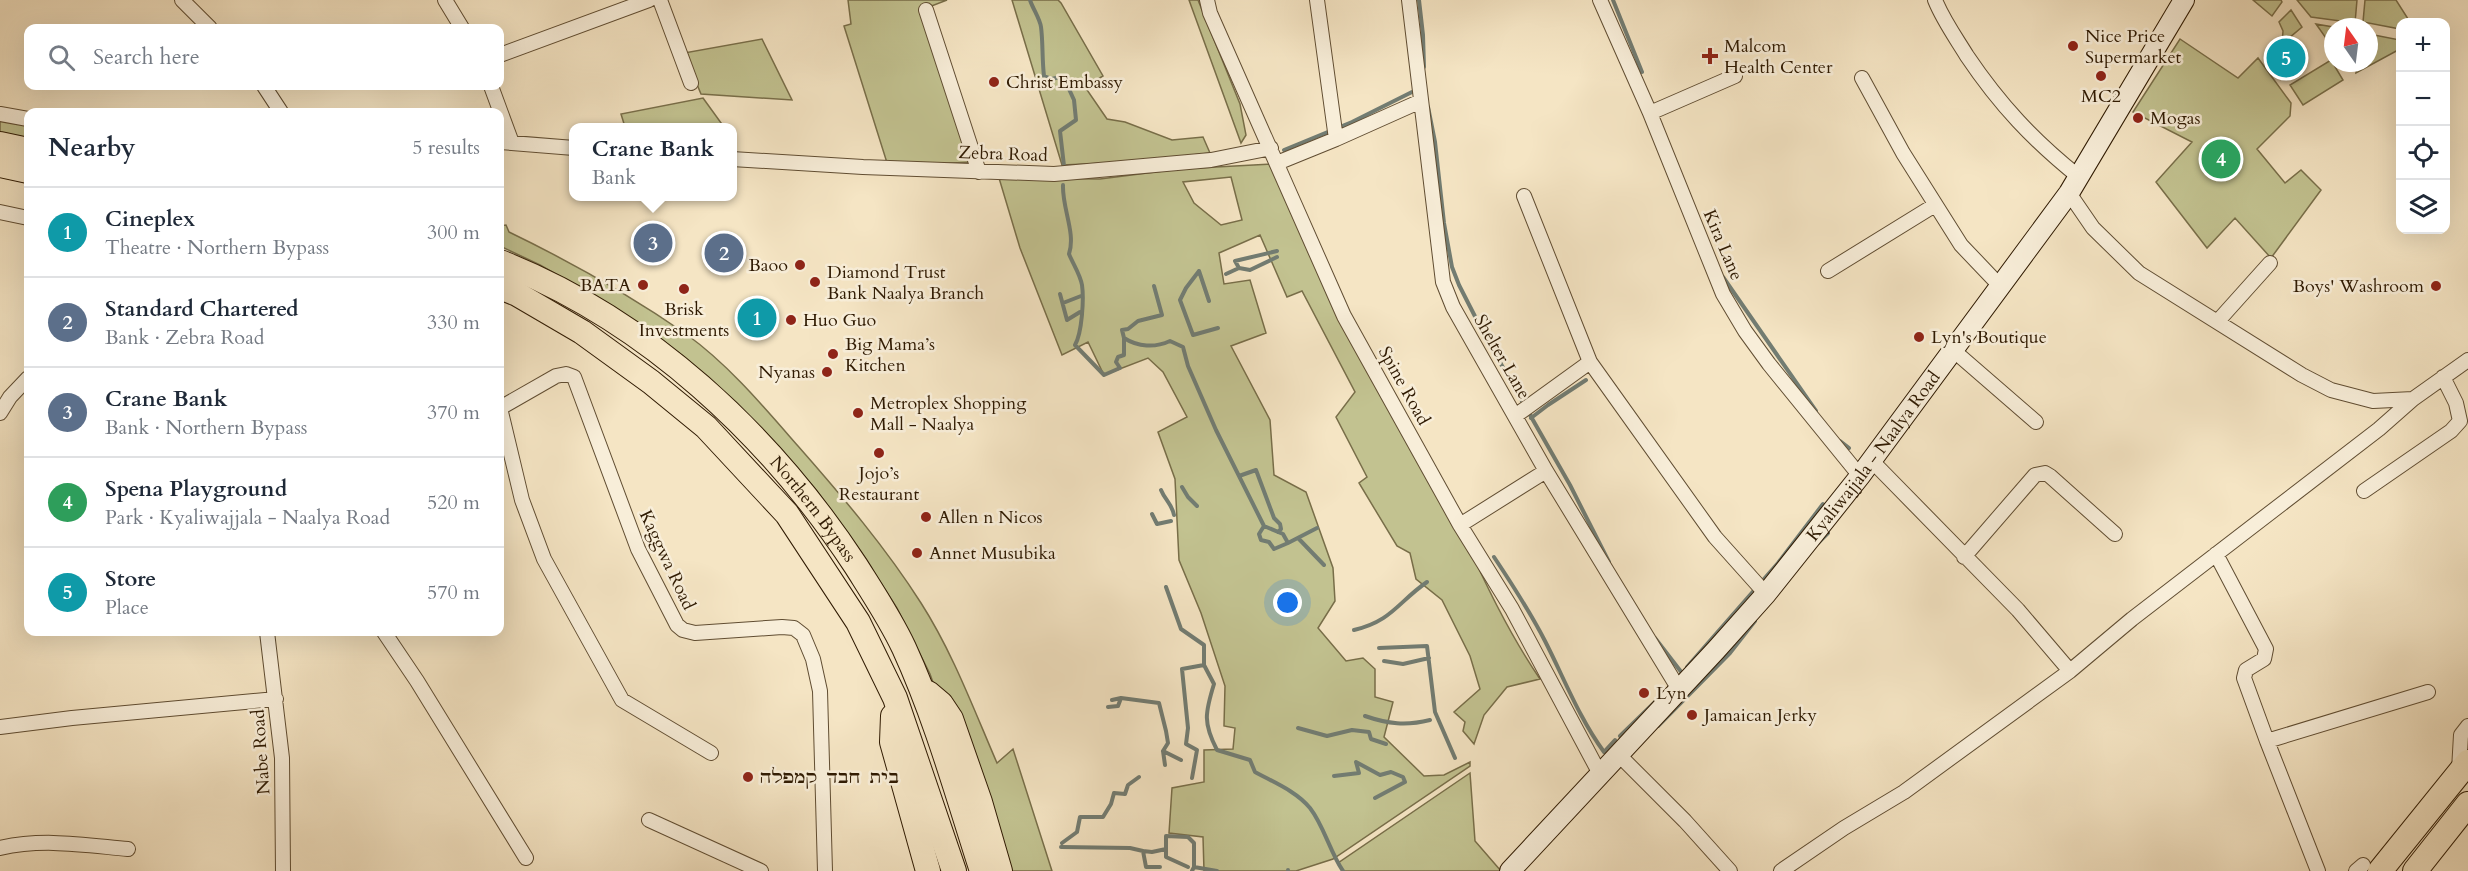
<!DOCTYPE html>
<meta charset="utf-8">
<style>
body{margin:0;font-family:Cardo,"Frank Ruhl Libre",serif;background:#f2f2f3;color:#1f2937}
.controls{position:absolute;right:18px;top:18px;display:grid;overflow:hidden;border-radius:12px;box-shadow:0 6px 24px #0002}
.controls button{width:54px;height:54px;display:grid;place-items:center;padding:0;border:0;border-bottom:2px solid #e0e1e3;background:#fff;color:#1f2937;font:30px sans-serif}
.compass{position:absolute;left:2324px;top:18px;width:54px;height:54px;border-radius:50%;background:#fff;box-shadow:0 6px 24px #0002;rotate:346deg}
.you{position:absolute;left:1288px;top:603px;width:21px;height:21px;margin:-15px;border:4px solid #fff;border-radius:50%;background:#1a73e8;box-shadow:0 0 0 9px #1a73e833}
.badge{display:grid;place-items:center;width:39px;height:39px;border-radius:50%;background:#ea580c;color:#fff;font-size:20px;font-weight:700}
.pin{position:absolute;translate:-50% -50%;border:3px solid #fff;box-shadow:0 2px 6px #0006}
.popup{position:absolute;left:569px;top:123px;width:168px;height:78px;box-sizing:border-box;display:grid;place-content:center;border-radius:12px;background:#fff;filter:drop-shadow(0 2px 4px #0005);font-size:20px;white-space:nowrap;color:#747a83}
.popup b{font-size:22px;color:#1f2937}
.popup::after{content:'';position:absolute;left:50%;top:100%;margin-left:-12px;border:12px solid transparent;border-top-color:#fff}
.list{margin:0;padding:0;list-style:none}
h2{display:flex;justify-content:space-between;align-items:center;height:78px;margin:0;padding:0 24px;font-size:26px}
h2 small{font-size:20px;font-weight:400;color:#747a83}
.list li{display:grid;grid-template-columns:39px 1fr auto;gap:18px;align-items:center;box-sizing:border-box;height:90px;padding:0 24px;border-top:2px solid #e0e1e3}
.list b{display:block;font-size:22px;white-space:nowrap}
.list p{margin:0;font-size:20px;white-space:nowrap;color:#747a83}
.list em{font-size:20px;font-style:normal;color:#747a83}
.icon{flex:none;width:33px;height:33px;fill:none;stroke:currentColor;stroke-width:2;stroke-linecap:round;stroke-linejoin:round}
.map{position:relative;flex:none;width:2468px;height:871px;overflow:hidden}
.search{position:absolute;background:#fff;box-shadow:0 6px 24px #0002;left:24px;top:24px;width:480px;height:66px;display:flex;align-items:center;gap:15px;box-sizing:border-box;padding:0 21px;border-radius:12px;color:#747a83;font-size:22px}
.panel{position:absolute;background:#fff;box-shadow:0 6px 24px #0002;left:24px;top:108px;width:480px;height:528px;border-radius:12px}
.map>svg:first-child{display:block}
.green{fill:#c2c290;stroke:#786e49;stroke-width:1.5;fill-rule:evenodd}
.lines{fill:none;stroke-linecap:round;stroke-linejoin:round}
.stream{stroke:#727c72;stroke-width:4}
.minor-casing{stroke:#604d32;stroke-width:16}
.secondary-casing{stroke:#2f1a02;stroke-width:22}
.motorway-casing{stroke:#2f1a02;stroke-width:26}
.minor{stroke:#f8eed9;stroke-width:14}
.secondary{stroke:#f8eed9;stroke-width:20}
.motorway{stroke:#f5e5c4;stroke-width:24}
.poi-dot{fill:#8f2418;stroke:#f8eed9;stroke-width:2}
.labels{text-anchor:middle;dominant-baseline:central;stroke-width:5;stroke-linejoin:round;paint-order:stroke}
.poi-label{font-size:18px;fill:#2f1a02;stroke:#f8eed9;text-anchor:start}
.street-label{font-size:18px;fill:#2f1a02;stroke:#f8eed9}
</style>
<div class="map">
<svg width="2468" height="871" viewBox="0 0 2468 871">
<rect width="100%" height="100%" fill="#f5e5c4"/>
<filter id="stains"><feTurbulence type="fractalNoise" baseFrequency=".00333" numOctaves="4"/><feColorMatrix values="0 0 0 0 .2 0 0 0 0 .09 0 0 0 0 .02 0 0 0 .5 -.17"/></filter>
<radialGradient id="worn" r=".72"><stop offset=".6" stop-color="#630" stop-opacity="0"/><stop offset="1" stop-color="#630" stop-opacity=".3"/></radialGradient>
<!-- green -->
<path class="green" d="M848,0h99l-18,7 -7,-2 51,157 -85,4 -44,-140 7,-2z
M1012,0h46l3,3 42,73 -18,11 22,32 18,3 47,18 31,-3 7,16 -79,9 -69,3z
M1189,0h9l42,104 6,31 -5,8z
M2253,0h28l1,2 -10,14z
M2297,0h60l-2,23 -44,-6z
M2365,0h31l14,22h-10v7l-37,-7z
M2291,10l11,17 -20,17 1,-13 -4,-9z
M2316,24l17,3v21z
M2369,34l31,6v9l-44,24 1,-10h12z
M762,39l30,61 -91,-6 -17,-41z
M2180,39l58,39 20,-20 33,45 -1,13 -33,33 28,34 16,-13 20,20 -50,68 -36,-40 -28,30 -51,-66 36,-40 -59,-30z
M2331,60l12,20 -40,25 -13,-20z
M703,98l21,29h-99l-4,-13z
M0,120l28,4v14l-28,-5z
M1272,164l189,366c23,51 47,102 79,149l-33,8 -23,28 -10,29 -11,-13 2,-9 -11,-10 26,-23 -10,-33 -28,-56 -26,-21 -6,-26 -13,-7 -38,-63 8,-6 -31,-60 19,-25 -53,-101 -15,6 -27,-62 -41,18 5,31 26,-4 16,53 -35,13 39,74 4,55 32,17 27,76 2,33 -17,27 28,33 17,-3 12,11v28l18,5 -9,35 40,39 20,-1 26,-13v4l-137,93 -37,12h-92l-1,-34 -34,-4 3,-45 32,-6v-32l29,-1 2,-21 -11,-2 1,-40 -24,-73 -22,-53 -4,-81 -17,-47 29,-15 -24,-45 -15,-14 -44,17 -16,-33 -26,13 -42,-107 -21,-70 101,1 79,-10zM1231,177l11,43 -21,5 -27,-22 -11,-21z
M506,225l3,7c60,29 122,64 177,102 43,31 78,73 112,112 44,50 88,102 123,157 32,50 53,107 76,160l16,-14 39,122h-58l-46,-146 -18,-51 -33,-66 -36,-56 -44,-61 -38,-44 -165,-140 -74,-42 -40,-19v-20z
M1470,773l5,68 26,30h-158l-5,-8z"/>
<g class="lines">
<!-- stream -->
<path class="stream" d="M1030,0c3,9 10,19 11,27 2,14 1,33 3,49l8,3 11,-3 11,24 2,20 -16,11 4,35
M1419,0l4,35 1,32
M1613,0l29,72
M1428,107l7,35 9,81 8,44 7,18 26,51 85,149 39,77
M1284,150l68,-28 60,-30
M1063,185c-1,23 13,48 6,69 4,10 11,20 13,31 2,14 0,48 -7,60l29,30 16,-7 -4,-6 2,-5 6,-2v-17c14,9 31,10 46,3l13,6 5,19 28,64 48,96 -5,8 2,6 8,2 5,7 14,-6 -5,-9 -19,-8
M1239,268l-4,-7 42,-10
M1226,274l13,-6 11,2 27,-13
M1723,277l93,134
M1060,294l7,26 13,-8
M1209,301l-10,-30 -13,17 -6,12 13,35 25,-7
M1063,303l18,-7
M1124,338l-2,-8 6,-1 10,-8 24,-6 -8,-29
M1531,418l17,-13 38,-25
M1840,441l9,7
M1239,476l17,-6 18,48 6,6 1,5 -3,3
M1182,487l6,10 9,9
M1161,490c4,10 11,14 13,25
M1152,514l5,10 14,-3
M1298,538l26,27
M1288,543l29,-15
M1818,543l10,-10
M1494,557c18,27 36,55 51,84 19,37 34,77 59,111l11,-12
M1166,587l15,42 23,16v20l10,19c-9,29 -11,39 3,66l33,10 5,12c18,10 41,19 55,36 14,18 20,44 33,63
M1354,630c38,-9 44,-28 73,-48
M1655,638l27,35
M1379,648l48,-2 8,66 20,46
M1384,661l19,3 26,-6
M1687,667l91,-104 45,-59
M1112,700l9,-2 38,5 7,28 2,12 -5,8 2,14
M1108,707l10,-1 3,-8
M1365,716c23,8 41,10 65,4
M1658,726l72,-73 25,-32
M1298,728l29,8 25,-6 17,2 2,7 15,5
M1620,736l36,-35
M1163,751l18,9
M1334,776l25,-3 -3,-11 24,13 11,-3 12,5 2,5 -30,16
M1192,778l5,-28 -11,-6 2,-16 -6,-59 22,-4
M1062,843l15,-11 3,-15h23l8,-13 3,-11 11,1 3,-9 11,-8
M1061,847l69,1 13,3 3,16h14
M1143,851l9,1 14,-3
M1188,867l-22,-10v-21l22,1 6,6v24l-2,4
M1194,867l23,4
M1288,870v1"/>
<!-- minor casing -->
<g class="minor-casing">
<path id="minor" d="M182,0l28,28
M445,0l17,28
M660,0l31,83
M1207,0l3,13 134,303 116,209 52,84 88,165
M1317,0l19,139
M1409,0l34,282 10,25 93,164 134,220
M1600,0l50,113 73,181 22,37 24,33 91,112
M1935,0c8,20 21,38 32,56 33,49 66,84 112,121
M926,10l53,162
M500,55l149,-55
M1862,78l41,75 58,92 40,42
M264,86l17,26
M491,86l21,57
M1650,113l85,-37
M0,114l28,5
M500,142l74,6
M732,159l131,8 191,7 157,-14 60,-12
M1277,163l59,-24 85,-38
M2069,193l24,35 46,45 163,102 29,15 42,11 40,-2
M1524,196l66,166 125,175 51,57
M0,212l28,6
M1828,271l107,-66
M2218,321l52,-58
M1953,350l83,72
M500,408l56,-32 10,-2 8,3 64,172 39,76 6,5 12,3 87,-6 12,1 9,7 10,24 7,32 5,180
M500,408l22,92 22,59 78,141 89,53
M0,413l10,-16 18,-19
M1515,416l75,-54
M1871,460l147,150 52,61
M2364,491l87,-60 9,-10 -4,-18 -13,-26
M1460,525l86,-54
M2216,554l50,95 -2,10 -18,11 -2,8 23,63 161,-49
M1964,557l71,-82 10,-2 5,3 65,58
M267,632l15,126 1,113
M384,632l33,49 109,177
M0,727l72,-9 204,-19
M2267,741l51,130
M1619,755l66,66 45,50
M2459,770l2,-35 7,-9
M649,820l112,51
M0,848c43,-10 84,-3 128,1
M1781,871l63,-43 60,-36 166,-121 62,-52 247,-190 34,-30 55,-39
M2356,871l7,-6"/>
</g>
<!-- secondary casing -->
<g class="secondary-casing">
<g id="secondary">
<path id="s1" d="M1510,871l206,-221 50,-56 94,-118 209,-283 115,-193"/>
</g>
</g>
<!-- motorway casing -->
<g class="motorway-casing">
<g id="motorway">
<path d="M0,144l28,6"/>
<path d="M0,165l28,6"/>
<path id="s2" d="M500,262c147,58 270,173 356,304 17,27 35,54 48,82 33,72 54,149 78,223"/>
<path d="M500,287l17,7 65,38 69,50 55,45 81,87 71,108 37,76 59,173"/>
<path d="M928,693l13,11 10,15 29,83 20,69"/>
<path d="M893,716l-1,26 36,129"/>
<path d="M2380,871l88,-109"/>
<path d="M2415,871l53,-67"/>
</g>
</g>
<!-- minor -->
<use href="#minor" class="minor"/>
<!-- secondary -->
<use href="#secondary" class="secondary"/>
<!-- motorway -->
<use href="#motorway" class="motorway"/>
</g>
<!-- markers -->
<g class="poi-dot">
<circle cx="2073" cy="46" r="6"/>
<path d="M1707 47h6v6h6v6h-6v6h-6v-6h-6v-6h6z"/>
<circle cx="2101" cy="76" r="6"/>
<circle cx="994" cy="82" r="6"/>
<circle cx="2138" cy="118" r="6"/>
<circle cx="800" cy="265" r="6"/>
<circle cx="815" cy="282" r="6"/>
<circle cx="643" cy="285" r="6"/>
<circle cx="2436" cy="286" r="6"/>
<circle cx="684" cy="289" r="6"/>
<circle cx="791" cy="320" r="6"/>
<circle cx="1919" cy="337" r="6"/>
<circle cx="833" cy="354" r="6"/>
<circle cx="827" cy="372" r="6"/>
<circle cx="858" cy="413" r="6"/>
<circle cx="879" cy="453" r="6"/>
<circle cx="926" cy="517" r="6"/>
<circle cx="917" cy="553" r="6"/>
<circle cx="1644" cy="693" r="6"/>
<circle cx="1692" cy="715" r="6"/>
<circle cx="748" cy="777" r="6"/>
</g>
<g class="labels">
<!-- poi labels -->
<g class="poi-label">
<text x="2085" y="36">Nice Price<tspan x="2085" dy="21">Supermarket</tspan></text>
<text x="1724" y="46">Malcom<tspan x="1724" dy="21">Health Center</tspan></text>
<text x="1006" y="82">Christ Embassy</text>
<text x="2101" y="96" text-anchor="middle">MC2</text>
<text x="2150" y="118">Mogas</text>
<text x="788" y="265" text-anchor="end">Baoo</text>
<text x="827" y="272">Diamond Trust<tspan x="827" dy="21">Bank Naalya Branch</tspan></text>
<text x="631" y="285" text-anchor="end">BATA</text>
<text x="2424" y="286" text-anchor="end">Boys' Washroom</text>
<text x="684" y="309" text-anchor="middle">Brisk<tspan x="684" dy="21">Investments</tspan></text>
<text x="803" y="320">Huo Guo</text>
<text x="1931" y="337">Lyn's Boutique</text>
<text x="845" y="344">Big Mama’s<tspan x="845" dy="21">Kitchen</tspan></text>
<text x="815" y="372" text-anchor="end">Nyanas</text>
<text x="870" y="403">Metroplex Shopping<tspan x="870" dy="21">Mall - Naalya</tspan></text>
<text x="879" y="473" text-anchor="middle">Jojo’s<tspan x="879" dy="21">Restaurant</tspan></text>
<text x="938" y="517">Allen n Nicos</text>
<text x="929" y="553">Annet Musubika</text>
<text x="1656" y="693">Lyn</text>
<text x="1704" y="715">Jamaican Jerky</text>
<text x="760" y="777">בית חבד קמפלה</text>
</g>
<!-- street labels -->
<g class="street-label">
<text transform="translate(1003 154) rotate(2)">Zebra Road</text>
<text transform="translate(1723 245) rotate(67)">Kira Lane</text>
<text transform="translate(1502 357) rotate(60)">Shelter Lane</text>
<text transform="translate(1404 386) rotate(61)">Spine Road</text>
<text stroke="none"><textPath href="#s1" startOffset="552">Kyaliwajjala - Naalya Road</textPath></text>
<text stroke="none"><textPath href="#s2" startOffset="404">Northern Bypass</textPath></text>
<text transform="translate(667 560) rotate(65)">Kaggwa Road</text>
<text transform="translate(261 752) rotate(-94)">Nabe Road</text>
</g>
</g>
<rect width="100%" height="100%" filter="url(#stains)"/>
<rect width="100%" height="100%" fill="url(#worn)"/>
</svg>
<div class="controls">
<button>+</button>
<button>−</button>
<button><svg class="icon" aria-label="locate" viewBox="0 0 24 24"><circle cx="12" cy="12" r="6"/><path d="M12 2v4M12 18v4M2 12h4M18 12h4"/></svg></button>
<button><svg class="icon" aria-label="layers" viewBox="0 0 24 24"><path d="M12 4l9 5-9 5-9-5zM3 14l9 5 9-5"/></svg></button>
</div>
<svg class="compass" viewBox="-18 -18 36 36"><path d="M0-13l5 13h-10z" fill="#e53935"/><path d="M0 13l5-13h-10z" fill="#747a83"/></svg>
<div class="you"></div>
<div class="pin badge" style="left:757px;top:318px;background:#0f9aa8">1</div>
<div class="pin badge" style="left:724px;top:253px;background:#5c6f8a">2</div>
<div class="pin badge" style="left:653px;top:243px;background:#5c6f8a">3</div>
<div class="popup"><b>Crane Bank</b>Bank</div>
<div class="pin badge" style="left:2221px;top:159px;background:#2e9e5b">4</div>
<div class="pin badge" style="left:2286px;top:58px;background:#0f9aa8">5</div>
<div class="search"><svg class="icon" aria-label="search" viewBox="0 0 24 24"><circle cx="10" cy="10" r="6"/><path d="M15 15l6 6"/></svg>Search here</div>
<section class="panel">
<h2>Nearby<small>5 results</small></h2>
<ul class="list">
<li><span class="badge" style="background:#0f9aa8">1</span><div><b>Cineplex</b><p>Theatre · Northern Bypass</p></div><em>300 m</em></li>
<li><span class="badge" style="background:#5c6f8a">2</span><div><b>Standard Chartered</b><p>Bank · Zebra Road</p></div><em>330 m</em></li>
<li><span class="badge" style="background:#5c6f8a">3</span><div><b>Crane Bank</b><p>Bank · Northern Bypass</p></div><em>370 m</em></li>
<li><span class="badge" style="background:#2e9e5b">4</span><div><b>Spena Playground</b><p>Park · Kyaliwajjala - Naalya Road</p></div><em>520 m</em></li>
<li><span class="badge" style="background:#0f9aa8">5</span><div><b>Store</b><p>Place</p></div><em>570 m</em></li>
</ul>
</section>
</div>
